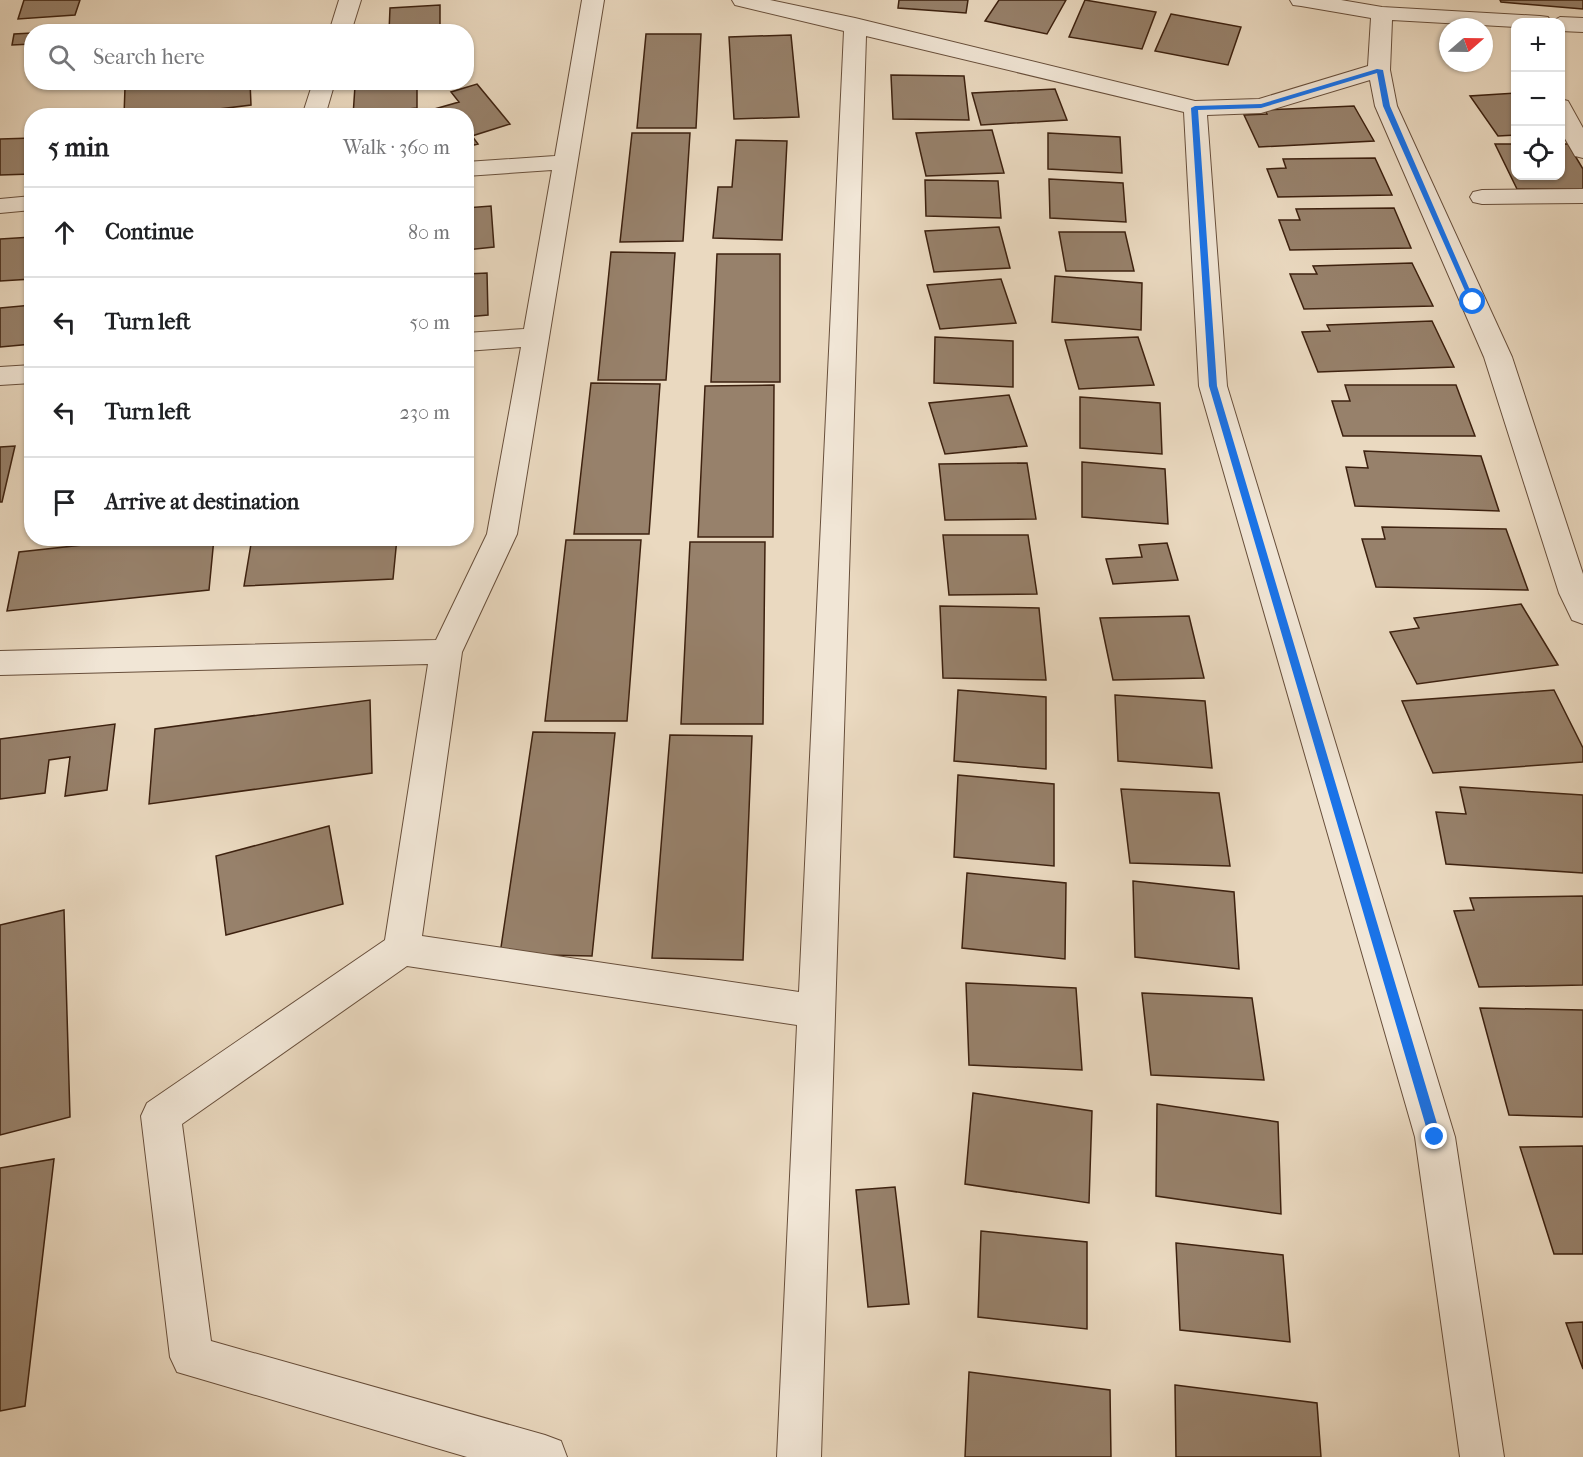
<!DOCTYPE html>
<meta charset="utf-8">
<style>
body{margin:0;font-family:"IM FELL French Canon",serif;background:#f2f2f2;color:#202124}
.controls{position:absolute;right:18px;top:18px;display:grid;overflow:hidden;border-radius:12px;box-shadow:0 2px 4px #0004}
.controls button{width:54px;height:54px;display:grid;place-items:center;padding:0;border:0;border-bottom:2px solid #e0e0e0;background:#fff;color:#202124;font:30px sans-serif}
.compass{position:absolute;left:1439px;top:18px;width:54px;height:54px;border-radius:50%;background:#fff;box-shadow:0 2px 4px #0004;rotate:70deg}
.stop{position:absolute;width:18px;height:18px;margin:-14px;border:4px solid #1a73e8;border-radius:50%;background:#fff}
.stop.end{background:#1a73e8;border-color:#fff;box-shadow:0 2px 6px #0008}
.list{margin:0;padding:0;list-style:none}
h2{display:flex;justify-content:space-between;align-items:center;height:78px;margin:0;padding:0 24px;font-size:26px}
h2 small{font-size:20px;font-weight:400;color:#757577}
.list li{display:grid;grid-template-columns:39px 1fr auto;gap:18px;align-items:center;box-sizing:border-box;height:90px;padding:0 24px;border-top:2px solid #e0e0e0}
.list b{display:block;font-size:22px;white-space:nowrap}
.list em{font-size:20px;font-style:normal;color:#757577}
.icon{flex:none;width:33px;height:33px;fill:none;stroke:currentColor;stroke-width:2;stroke-linecap:round;stroke-linejoin:round}
.map{position:relative;flex:none;width:1583px;height:1457px;overflow:hidden}
.search{position:absolute;background:#fff;box-shadow:0 2px 4px #0004;left:24px;top:24px;width:450px;height:66px;display:flex;align-items:center;gap:15px;box-sizing:border-box;padding:0 21px;border-radius:24px;color:#757577;font-size:22px}
.panel{position:absolute;background:#fff;box-shadow:0 2px 4px #0004;left:24px;top:108px;width:450px;height:438px;border-radius:24px}
.map>svg:first-child{display:block}
.building{fill:#97816b;stroke:#3d210f;stroke-width:1.5}
.lines{fill:none;stroke-linecap:round;stroke-linejoin:round}
.street-casing{stroke:#684f3b;stroke-width:2}
.street{fill:#f1e6d6;fill-rule:evenodd}
.route{fill:#1a73e8}
</style>
<div class="map">
<svg width="1583" height="1457" viewBox="0 0 1583 1457">
<rect width="100%" height="100%" fill="#ead9c0"/>
<filter id="stains"><feTurbulence type="fractalNoise" baseFrequency=".00333" numOctaves="4"/><feColorMatrix values="0 0 0 0 .2 0 0 0 0 .09 0 0 0 0 .02 0 0 0 .5 -.17"/></filter>
<radialGradient id="worn" r=".72"><stop offset=".6" stop-color="#630" stop-opacity="0"/><stop offset="1" stop-color="#630" stop-opacity=".3"/></radialGradient>
<!-- building -->
<path class="building" d="M24,0h56l-5,15 -57,4z
M899,0h69l-2,13 -68,-5z
M999,0h67l-19,34 -62,-13z
M1085,0l71,12 -14,37 -73,-12z
M1500,0h83v9l-82,-7z
M440,5v27h-51l1,-24z
M1171,14l70,13 -13,38 -73,-14z
M32,33v11l-20,1 2,-11z
M646,34h55l-5,94h-59z
M791,35l8,82 -65,2 -5,-82z
M891,75l73,1 5,44 -76,-1z
M162,82h88l1,23 -89,11h-38l1,-29z
M396,82h21v26l-17,2 -1,6h-46l2,-30z
M477,84l33,40 -38,12 6,8 -12,3v-31h-31l-4,-6 28,-8 -8,-10z
M1055,89l12,31 -86,5 -9,-32z
M1516,93v42l-18,1 -28,-40z
M1354,106l20,35 -115,6 -15,-32 23,-1 -2,-4z
M992,130l12,43 -78,3 -10,-43z
M632,133h58l-7,108 -63,1z
M1048,133l72,4 2,36 -74,-4z
M32,138v36l-32,1v-36z
M736,140l51,1 -5,99 -69,-2 5,-51h14z
M1495,144h21v32h44v-32h8l15,25v20h-66z
M1375,158l17,37 -114,2 -11,-28 19,-1 -3,-9z
M1049,179l74,4 3,39 -76,-4z
M925,180l73,1 3,37 -75,-2z
M491,206l3,41 -28,3v-42z
M1394,208l17,40 -121,2 -11,-30h21l-4,-11z
M999,227l11,41 -76,4 -9,-41z
M1059,232h66l9,39h-68z
M32,237v42l-32,2v-42z
M611,252l64,1 -9,127h-68z
M717,254h63v128h-69z
M1412,263l21,43 -129,3 -14,-35h27l-4,-8z
M487,273l1,42 -22,2v-43z
M1055,276l87,7 -1,47 -89,-8z
M1001,279l15,44 -76,6 -13,-44z
M32,305v39l-32,3v-39z
M1432,321l22,46 -136,5 -16,-40 28,-1 -3,-6z
M935,337l78,4v46l-79,-4z
M1138,337l16,48 -75,4 -14,-49z
M591,383l69,1 -11,150h-75z
M774,385l-1,152h-75l7,-151z
M1345,385h111l19,51h-132l-11,-35h18z
M1009,395l18,51 -82,8 -16,-51z
M1080,397l80,6 2,51 -82,-6z
M15,446l-13,56h-2v-55z
M1364,451l117,5 18,55 -144,-5 -9,-39 22,1z
M1082,462l83,7 3,55 -86,-7z
M1027,463l9,56 -91,1 -6,-56z
M1382,527l124,2 22,61 -152,-3 -14,-48h23z
M943,535h85l9,59 -88,1z
M147,538h67l-5,52 -202,21 12,-59z
M252,538h145l-4,41 -149,7z
M566,540h75l-14,181h-82z
M690,542h75l-2,182h-82z
M1167,543l11,37 -65,4 -7,-25 36,-2 -3,-12z
M1521,604l37,61 -141,19 -27,-52 29,-4 -5,-10z
M940,606l99,2 7,72 -103,-2z
M1189,616l15,62 -91,2 -13,-62z
M958,690l88,7v72l-92,-8z
M1554,690l29,58v14l-150,11 -31,-72z
M1115,695l90,6 7,67 -94,-7z
M370,700l2,73 -223,31 6,-75z
M115,724l-8,66 -42,6 5,-39 -21,3 -4,33 -45,6v-60z
M533,732l82,1 -23,223 -92,-2z
M670,735l82,1 -9,224 -91,-2z
M958,775l96,9v82l-100,-9z
M1460,787l123,8v78l-137,-9 -10,-52 30,2z
M1121,789l98,4 11,73 -100,-3z
M329,826l14,78 -117,31 -10,-79z
M967,873l99,10 -1,76 -103,-11z
M1133,881l101,11 5,77 -104,-12z
M1583,896v89l-104,2 -25,-76 20,-1 -4,-12z
M64,910l6,207 -70,18v-210z
M966,983l110,5 6,82 -113,-5z
M1142,993l110,5 12,82 -113,-5z
M1480,1008l103,2v107l-74,-2z
M973,1093l119,18 -3,92 -124,-19z
M1157,1104l121,18 3,92 -125,-18z
M1583,1146v108h-29l-34,-107z
M54,1159l-29,247 -25,5v-243z
M895,1187l14,117 -41,3 -12,-117z
M981,1231l106,11v87l-109,-12z
M1176,1243l107,12 7,87 -110,-12z
M1583,1322v47l-17,-46z
M969,1372l141,18 1,67h-146z
M1175,1385l142,18 4,54h-145z"/>
<g class="lines">
<!-- street casing -->
<g class="street-casing">
<path id="street" d="M339,0h22l-10,32h-22z
M582,0h22l-87,534 -55,118 -40,284 377,56 45,-961 -109,-26 -3,-5h38l85,18 340,83 64,-2 109,-33 3,-48 -70,-12 -8,-1 -3,-5h51l41,7 158,9 8,1 3,5 9,-5 23,1v14l-23,-1v-9h-44v5l-124,-7 -2,50 7,36 115,251 71,217v50l-11,-4 -13,-27 -75,-236 -109,-251 -5,-26 -109,33 -54,2 20,271 228,751 49,320h-44l-45,-320 -216,-751 -15,-274 -318,-76 -45,1421h-44l20,-432 -390,-59 -225,158 29,217 334,94 16,6 6,16h-100l-290,-85 -7,-15 -29,-241 6,-13 238,-163 43,-276 -428,11v-24l436,-11 51,-106 34,-187 -55,4v-18l58,-4 28,-159 -86,6v-14l89,-6z
M313,82h22l-10,34h-23z
M1560,99l8,2 15,27v30l-8,-2 -15,-26z
M1583,189v14l-101,1 -9,-2 -3,-5 3,-5 9,-2z
M32,196v14l-32,3v-14z
M32,365v18l-32,2v-18z"/>
</g>
<!-- street -->
<use href="#street" class="street"/>
</g>
<!-- route -->
<path class="route" d="M1377,69l6,1 7,36 86,198 -6,-2 -87,-196 -6,-33 -116,35 -63,2 19,276 224,751 -6,6 -6,-6 -220,-751 -18,-278 4,-2 66,-2z"/>
<rect width="100%" height="100%" filter="url(#stains)"/>
<rect width="100%" height="100%" fill="url(#worn)"/>
</svg>
<div class="controls">
<button>+</button>
<button>−</button>
<button><svg class="icon" aria-label="locate" viewBox="0 0 24 24"><circle cx="12" cy="12" r="6"/><path d="M12 2v4M12 18v4M2 12h4M18 12h4"/></svg></button>
</div>
<svg class="compass" viewBox="-18 -18 36 36"><path d="M0-13l5 13h-10z" fill="#e53935"/><path d="M0 13l5-13h-10z" fill="#757577"/></svg>
<div class="stop" style="left:1473px;top:302px"></div>
<div class="stop end" style="left:1435px;top:1137px"></div>
<div class="search"><svg class="icon" aria-label="search" viewBox="0 0 24 24"><circle cx="10" cy="10" r="6"/><path d="M15 15l6 6"/></svg>Search here</div>
<section class="panel">
<h2>5 min<small>Walk · 360 m</small></h2>
<ul class="list">
<li><svg class="icon" aria-label="ahead" viewBox="0 0 24 24"><path d="M12 20V5M6 11l6-6 6 6"/></svg><div><b>Continue</b></div><em>80 m</em></li>
<li><svg class="icon" aria-label="left" viewBox="0 0 24 24"><path d="M17 20v-9H6M10 6l-5 5 5 5"/></svg><div><b>Turn left</b></div><em>50 m</em></li>
<li><svg class="icon" aria-label="left" viewBox="0 0 24 24"><path d="M17 20v-9H6M10 6l-5 5 5 5"/></svg><div><b>Turn left</b></div><em>230 m</em></li>
<li><svg class="icon" aria-label="arrive" viewBox="0 0 24 24"><path d="M6 21V4h12l-3 4 3 4H6"/></svg><div><b>Arrive at destination</b></div></li>
</ul>
</section>
</div>
